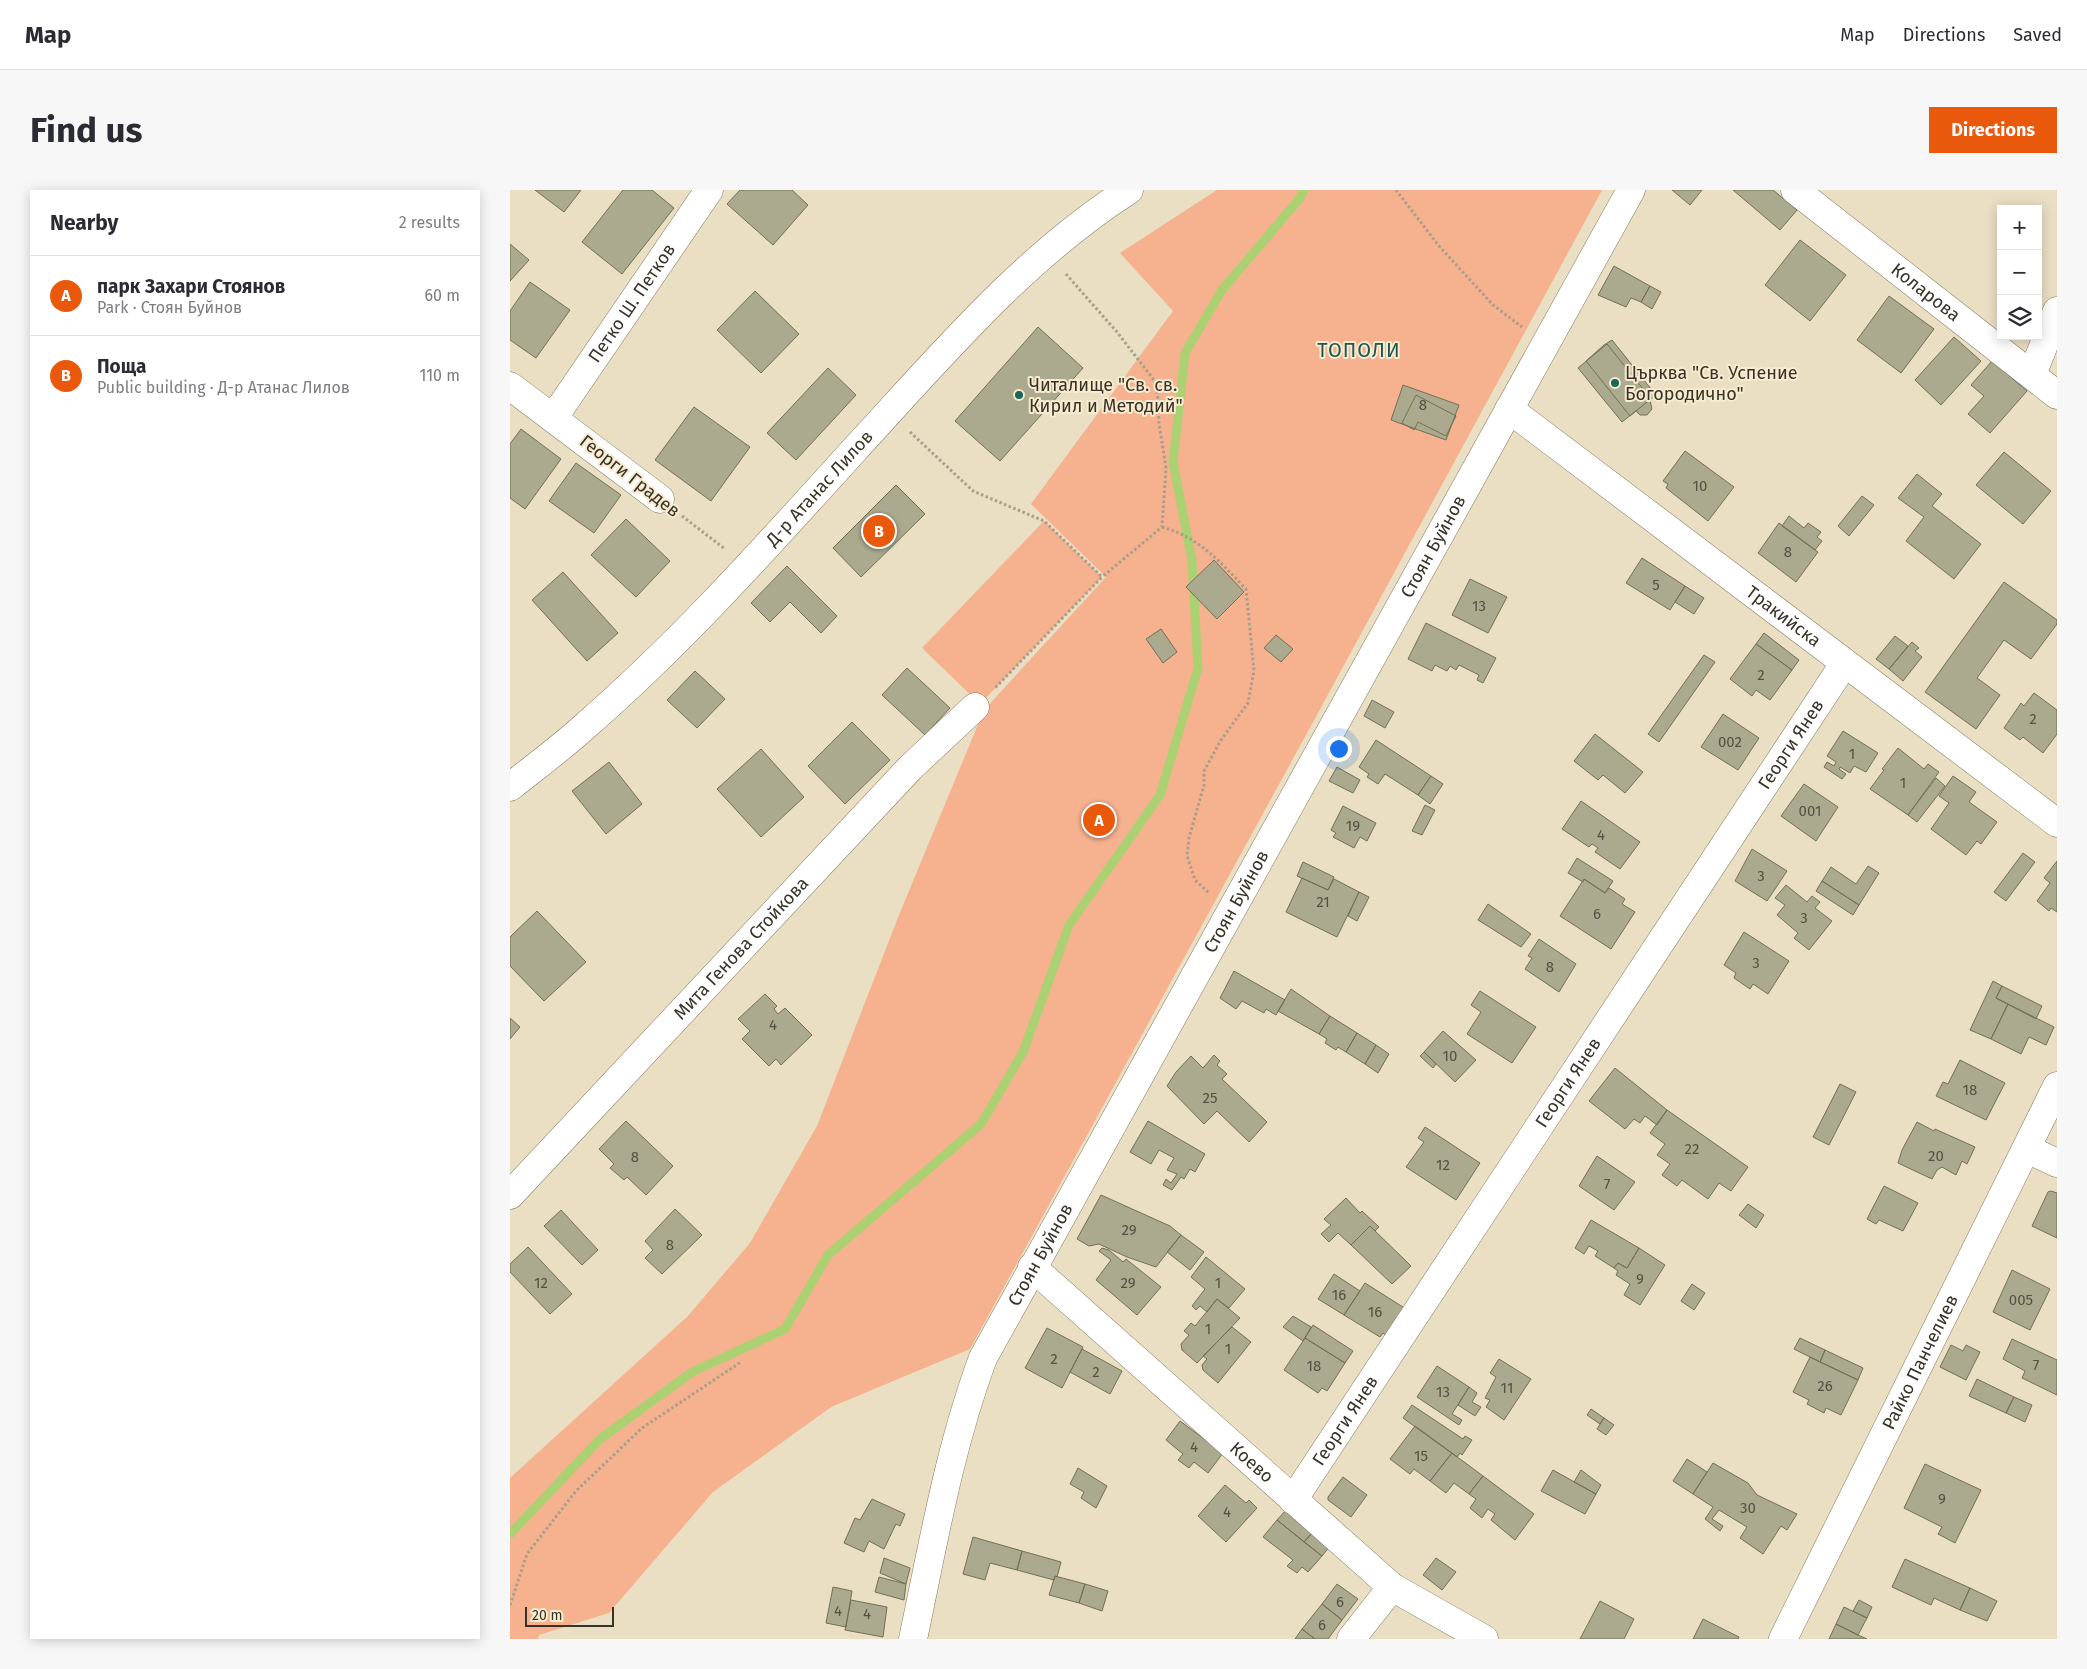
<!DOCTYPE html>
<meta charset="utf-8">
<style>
body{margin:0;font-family:"Fira Sans",sans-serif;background:#f7f7f7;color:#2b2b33}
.controls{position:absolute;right:15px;top:15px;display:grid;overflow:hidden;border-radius:0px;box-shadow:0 2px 12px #0003}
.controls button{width:45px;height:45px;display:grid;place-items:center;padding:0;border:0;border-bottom:1px solid #e1e1e2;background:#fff;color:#2b2b33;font:25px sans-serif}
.scale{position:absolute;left:15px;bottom:12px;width:89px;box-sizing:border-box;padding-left:5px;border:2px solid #383328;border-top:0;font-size:14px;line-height:18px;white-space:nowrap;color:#383328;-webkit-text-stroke:4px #f8ebcf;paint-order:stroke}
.you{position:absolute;left:828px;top:558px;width:18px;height:18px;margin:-12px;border:4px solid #fff;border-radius:50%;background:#1a73e8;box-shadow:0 0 0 8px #1a73e833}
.badge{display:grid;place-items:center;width:32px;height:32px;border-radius:50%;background:#ea580c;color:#fff;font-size:16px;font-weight:700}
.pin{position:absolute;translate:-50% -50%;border:2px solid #fff;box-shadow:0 1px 5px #0006}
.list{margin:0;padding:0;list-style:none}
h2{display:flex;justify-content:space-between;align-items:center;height:65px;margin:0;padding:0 20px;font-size:21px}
h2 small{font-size:16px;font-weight:400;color:#7c7c81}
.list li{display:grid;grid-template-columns:32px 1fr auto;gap:15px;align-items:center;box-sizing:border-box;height:80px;padding:0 20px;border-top:1px solid #e1e1e2}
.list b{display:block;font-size:19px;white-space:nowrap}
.list p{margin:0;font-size:16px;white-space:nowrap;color:#7c7c81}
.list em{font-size:16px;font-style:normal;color:#7c7c81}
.icon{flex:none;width:28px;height:28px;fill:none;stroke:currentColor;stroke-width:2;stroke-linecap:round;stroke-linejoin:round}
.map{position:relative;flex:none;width:1547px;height:1449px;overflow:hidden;border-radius:0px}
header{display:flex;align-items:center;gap:30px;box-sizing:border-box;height:70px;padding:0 25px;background:#fff;border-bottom:1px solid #e1e1e2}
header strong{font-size:24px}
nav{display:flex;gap:28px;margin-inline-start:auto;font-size:18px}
.intro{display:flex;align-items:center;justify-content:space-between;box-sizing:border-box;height:120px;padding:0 30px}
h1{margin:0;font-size:35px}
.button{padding:12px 22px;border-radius:0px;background:#ea580c;color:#fff;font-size:18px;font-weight:700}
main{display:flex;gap:30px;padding:0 30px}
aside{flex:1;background:#fff;border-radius:0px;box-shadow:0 2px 12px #0003}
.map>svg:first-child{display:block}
.green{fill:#f6b18f}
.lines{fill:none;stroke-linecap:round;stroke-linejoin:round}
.stream{stroke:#acd172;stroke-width:9}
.building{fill:#abaa8e;stroke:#717056}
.minor-casing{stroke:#877c63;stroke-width:29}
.path{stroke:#a89f8a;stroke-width:3;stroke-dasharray:2.5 2.5;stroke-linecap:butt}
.minor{stroke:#fff;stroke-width:28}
.poi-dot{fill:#1a655e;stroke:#f8ebcf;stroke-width:2}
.labels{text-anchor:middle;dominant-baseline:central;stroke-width:4;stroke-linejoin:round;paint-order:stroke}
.number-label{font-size:15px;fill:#555142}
.street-label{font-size:18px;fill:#383328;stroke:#f8ebcf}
.poi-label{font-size:18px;fill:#383328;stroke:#f8ebcf;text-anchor:start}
.quarter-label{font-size:20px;letter-spacing:1px;fill:#1d5750;stroke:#f8ebcf}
</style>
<header>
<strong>Map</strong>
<nav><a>Map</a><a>Directions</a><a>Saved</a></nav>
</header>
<div class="intro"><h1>Find us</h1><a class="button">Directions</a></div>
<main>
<aside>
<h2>Nearby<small>2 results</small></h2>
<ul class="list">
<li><span class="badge">A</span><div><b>парк Захари Стоянов</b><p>Park · Стоян Буйнов</p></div><em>60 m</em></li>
<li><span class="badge">B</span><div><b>Поща</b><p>Public building · Д-р Атанас Лилов</p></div><em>110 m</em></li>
</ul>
</aside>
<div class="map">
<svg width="1547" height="1449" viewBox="0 0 1547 1449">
<rect width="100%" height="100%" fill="#eadec3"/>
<!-- green -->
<path class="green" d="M707,0h385l-290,534 -342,625 -139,58 -118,85 -104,121 -70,22 -1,4h-28v-161l178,-162 62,-73 67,-117 82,-211 85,-205 122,-133 -75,-73 142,-193 -53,-58z
M534,331l58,56 -122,127 -58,-56z"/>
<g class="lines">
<!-- stream -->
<path class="stream" d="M0,1344l90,-95 92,-67 93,-43 43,-74 153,-131 42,-72 46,-127 91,-130 38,-127 -6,-108 -19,-98 12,-109 37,-63 78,-92 4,-8"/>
</g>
<!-- building -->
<path class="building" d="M25,0h46l-17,22z
M113,0h29l22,18 -52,66 -40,-32z
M230,0h52l16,15 -35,40 -46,-41z
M1162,0h30l-12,15z
M1223,0h40l24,20 -17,20z
M1290,50l46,35 -36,46 -45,-36z
M0,54l19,16 -19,21z
M1104,76l36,20 -9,16 -10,-4 -5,9 -28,-12z
M20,92l40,28 -34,48 -26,-18v-29z
M1140,96l11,6 -9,17 -11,-7z
M245,101l44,43 -38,39 -44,-43z
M1379,106l45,33 -33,44 -44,-33z
M528,137l45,41 -83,93 -45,-40z
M1444,147l27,24 -40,44 -26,-25z
M1102,150l44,55 -6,5 2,9 -5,6h-7l-4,-4 -6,5 -44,-55 18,-16z
M1097,154l44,55 -29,23 -44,-54z
M1482,171l35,30 -37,42 -22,-19 16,-18 -13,-11z
M318,178l28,27 -60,65 -29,-27z
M893,195l56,20 -13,35 -55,-20z
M906,205l40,21 -10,20 -28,-14 -4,8 -12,-7z
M184,217l56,40 -39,54 -56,-41z
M11,239l40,30 -36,50 -15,-11v-54z
M1175,261l49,36 -26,34 -42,-33 2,-4 -5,-3z
M1494,262l47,39 -28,33 -47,-39z
M66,273l45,32 -27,38 -45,-32z
M1407,284l25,20 -10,12 49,38 -27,35 -48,-38 18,-24 -26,-19z
M386,295l29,29 -64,63 -28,-29z
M1352,306l12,9 -25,31 -11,-10z
M1279,326l15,12 4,-5 13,9 -4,5 5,4 -7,9 -33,-24z
M116,329l44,42 -34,36 -45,-42z
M1269,333l39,29 -22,30 -38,-29z
M1132,368l43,28 -15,24 -44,-27z
M704,370l30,32 -27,27 -31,-32z
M277,376l50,50 -16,17 -31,-31 -20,20 -19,-19z
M53,382l55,61 -31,28 -55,-61z
M960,389l37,18 -19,36 -36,-18z
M1494,392l53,38v4l-26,35 -27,-19 -27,38 23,17 -24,34 -51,-37z
M1175,396l19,12 -10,16 -19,-12z
M916,433l70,35 -13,25 -6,-3 2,-5 -20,-10 -3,5 -6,-4 -3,5 -12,-6 -3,6 -24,-12z
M651,439l16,23 -14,11 -17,-24z
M1254,443l35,27 -7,10 -36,-26z
M766,445l17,14 -12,13 -17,-14z
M1385,446l13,10 -19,23 -13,-10z
M1402,452l7,6 -4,3 7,6 -19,24 -14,-12z
M1246,454l36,26 -22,30 -14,-10 -4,6 -22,-17z
M1194,465l11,7 -56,80 -11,-8z
M397,478l43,40 -25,27 -43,-40z
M185,481l30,28 -28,29 -30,-28z
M1524,503l23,17v24l-14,19 -20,-16 -3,3 -16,-12 17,-25 3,3z
M862,510l22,12 -9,16 -21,-12z
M1213,524l36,24 -21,32 -37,-23z
M342,532l38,38 -45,44 -37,-38z
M1333,541l35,22 -12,19 -12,-6 -4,7 -10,-6 -1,2 7,5 -4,5 -18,-12 3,-5 7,4 2,-4 -9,-6z
M1085,544l48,38 -18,21 -22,-18 -5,5 -24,-19z
M866,550l55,36 -13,19 -33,-21 -7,10 -11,-7 2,-3 -10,-7z
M1388,558l26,21 4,-5 11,8 -31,43 -38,-26 14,-19 -2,-1z
M251,559l43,48 -43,40 -44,-48z
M99,572l33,42 -36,30 -34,-43z
M827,577l23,13 -7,13 -24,-12z
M921,586l12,8 -13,20 -12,-9z
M1443,586l23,16 -7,10 28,20 -16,22 -4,-3 -11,14 -35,-26 18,-26 -10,-7z
M1426,588l9,8 -28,36 -9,-7z
M1294,594l34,23 -22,34 -35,-25z
M1071,611l59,41 -20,27 -25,-17 3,-4 -6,-4 -3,3 -27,-18z
M915,615l10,5 -13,25 -10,-4z
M833,616l33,17 -9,18 -7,-4 -6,11 -21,-11 3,-4 -5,-3z
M1242,659l35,22 -20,30 -32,-20z
M1513,663l12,9 -29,39 -12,-9z
M1067,668l36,23 -8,12 -21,-14 -1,3 -15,-9z
M1547,671v51l-6,-4 -2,3 -12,-10 13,-18 -6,-5z
M793,672l31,15 -6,13 -31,-14z
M1358,676l11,7 -20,32 -37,-24 9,-14 25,17z
M792,688l26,12 6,-11 25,13 -22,45 -51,-25z
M1074,689l21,14 4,-5 16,11 -3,5 13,8 -24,37 -51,-33z
M1312,691l37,24 -6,10 -37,-24z
M1276,695l21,17 5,-6 8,6 -5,6 17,13 -23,29 -15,-12 4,-5 -21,-18 8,-10 -10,-7z
M849,702l10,5 -12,24 -9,-5z
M978,714l43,30 -10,13 -43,-27z
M27,721l49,51 -42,39 -34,-35v-29z
M1234,742l45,29 -21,33 -15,-10 -3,5 -16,-11 2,-5 -12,-8z
M1029,749l37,25 -17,28 -34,-23 7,-11 -4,-2z
M724,781l51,29 -9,15 -10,-6 -2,4 -22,-12 -6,8 -16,-11z
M1483,791l9,5 -6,12 12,6 -17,35 -21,-9z
M1492,796l40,20 -6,13 -40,-21z
M781,799l39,27 -11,18 -41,-23z
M970,801l56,36 -24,36 -45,-29 14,-22 -10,-7z
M255,804l12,12 -3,3 4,5 7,-6 27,27 -31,30 -5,-6 -7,7 -27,-27 8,-8 -12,-12z
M1498,814l46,23 -8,18 -17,-8 -8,17 -30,-15z
M820,826l27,17 -11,19 -8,-5 -2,3 -11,-7 2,-4 -8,-5z
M0,828l10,9 -10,12z
M933,841l33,29 -21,22 -31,-30z
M847,843l19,12 -11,19 -19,-12z
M866,855l13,9 -11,19 -13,-9z
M914,862l12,12 -3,4 -13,-12z
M704,865l6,6 -3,4 10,9 -5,5 45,43 -18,20 -32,-31 -13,13 -37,-38 9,-14 15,-16 12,12z
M1450,870l45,23 -19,37 -50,-24 7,-14 5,2z
M1105,878l52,42 -10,15 -12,-9 -5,7 -6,-4 -9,10 -36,-28z
M1330,894l16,8 -27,53 -16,-8z
M1157,920l81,57 -17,24 -12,-8 -11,16 -26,-19 -5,6 -15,-11 8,-11 -13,-9 8,-11 -15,-11z
M116,931l47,45 -27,29 -19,-18 -3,3 -14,-12 4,-4 -15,-15z
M638,931l57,33 -10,18 -5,-3 -6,10 -3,-2 -9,13 -9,-5 3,-6 5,4 6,-9 -10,-4 7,-12 -15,-8 -8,14 -21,-12z
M1407,932l17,9 1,-2 40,18 -8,17 -5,-3 -6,14 -14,-8 -5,3 -5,9 -34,-16 4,-13z
M915,937l55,36 -24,37 -50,-33 18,-25 -6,-4z
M1087,966l38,26 -21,28 -35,-24z
M1374,996l34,17 -15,28 -24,-11 -3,4 -9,-5z
M1541,1001l6,2v45l-25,-12 16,-34z
M591,1005l69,31 11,9 -25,32 -29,-10 -28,-13 -10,2 -12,-7z
M836,1008l14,15 2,-2 17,16 -4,4 -5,-5 -19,19 -13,-12 -9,9 -8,-8 10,-9 -7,-6z
M1238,1014l16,11 -8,13 -17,-13z
M165,1019l27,26 -40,39 -17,-16 8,-8 -8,-9z
M51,1020l37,40 -16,15 -38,-39z
M1081,1030l48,28 -12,20 -9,-5 -4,5 -19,-12 3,-5 -9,-5 -5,8 -9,-6z
M860,1036l41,40 -19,18 -41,-39z
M671,1045l23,17 -14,18 -23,-18z
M18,1057l44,47 -22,20 -40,-42v-8z
M592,1058l7,2 14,12 3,-3 35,28 -24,28 -41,-35 15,-20 -12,-9z
M1129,1058l26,17 -25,40 -16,-10 6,-11 -14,-9 2,-4 -4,-3 4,-5 9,5z
M696,1067l39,32 -16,19 -12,-9 -10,13 -7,-6 -4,4 -4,-4 13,-17 -14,-12z
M1502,1080l38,19 -20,41 -37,-18z
M824,1084l26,17 -16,24 -26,-16z
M855,1093l41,26 -18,28 -5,-4 -3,4 -36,-22z
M1182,1094l13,9 -11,17 -13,-9z
M707,1109l23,19 -43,45 -15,-13 -1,-6 8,-9 -5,-4 7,-8 4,3z
M783,1126l18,11 -8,14 -20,-14z
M803,1135l40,26 -8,12 -40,-25z
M722,1137l19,15 -33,41 -15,-13 -1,-5 5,-6 -4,-3z
M537,1138l36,19 -21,41 -37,-20z
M795,1148l40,25 -18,28 -5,-3 -4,5 -34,-23z
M1290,1148l25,12 -5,12 -26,-13z
M1502,1149l45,21v35l-35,-17 3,-7 -22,-12z
M1441,1155l12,6 3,-6 14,7 -14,28 -26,-13z
M572,1159l40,22 -12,23 -40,-22z
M1315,1160l38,18 -5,12 -38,-18z
M1300,1167l48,23 -17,35 -15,-7 -2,5 -17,-9 2,-4 -16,-8z
M989,1169l32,20 -27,41 -18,-13 4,-7 -5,-2 11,-21 -6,-4z
M927,1176l32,21 -17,27 10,6 -3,5 -42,-28z
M1467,1189l37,18 -8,16 -37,-17z
M959,1197l8,6 -5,9 9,5 -6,9 -17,-11z
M1504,1207l18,8 -7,17 -19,-9z
M902,1215l51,34 2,-3 7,4 -10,15 -2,-2 -3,4 -54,-39z
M1081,1219l13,9 -4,6 -13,-9z
M1094,1228l10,7 -8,10 -9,-6z
M670,1231l43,32 -15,20 -14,-11 -5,6 -11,-8 5,-6 -17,-14z
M905,1236l37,27 -22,28 -16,-12 -4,5 -20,-15z
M942,1263l31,23 -14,18 -15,-11 -8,10 -16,-12z
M1177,1269l20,13 -14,22 -20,-13z
M1203,1273l35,20 9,12 40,19 -10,16 -6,-4 -18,28 -23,-16 7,-11 -28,-17 -7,9 11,7 -3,5 -15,-12 8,-12 -20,-13z
M1415,1274l56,26 -26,53 -17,-9 4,-7 -38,-19z
M568,1278l29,18 -11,22 -15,-10 3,-6 -14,-8z
M1043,1280l43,24 -11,20 -44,-23z
M1071,1280l20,15 -5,9 -22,-12z
M973,1286l51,38 -19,26 -24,-20 4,-6 -7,-5 -6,9 -12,-10 6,-9 -7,-5z
M833,1287l24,18 -16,22 -23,-17v-3z
M715,1295l21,18 3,-3 8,8 -31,34 -28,-26z
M362,1309l33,15 -5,12 -4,-2 -12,25 -15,-8 -5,11 -20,-9 11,-25 5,2z
M777,1319l26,23 -9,10 -27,-22z
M767,1330l45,36 -14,16 -6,-5 -5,6 -10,-7 6,-6 -30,-23z
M803,1342l17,14 -8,10 -18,-14z
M463,1347l49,14 -5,19 -27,-7 -5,17 -22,-6z
M512,1361l39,11 -4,15 -2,-1 -1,4 -37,-10z
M374,1368l26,10 -4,16 -26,-11z
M926,1368l20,14 -14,18 -19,-15z
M1395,1369l65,29 -10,22 -26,-12 -3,7 -39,-18z
M545,1386l30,8 -6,19 -30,-8z
M369,1387l27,7 -2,16 -29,-8z
M575,1394l23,7 -6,20 -23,-8z
M827,1394l21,15 -16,21 -20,-16z
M323,1397l19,4 -6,36 -20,-4z
M1460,1398l27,13 -10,20 -27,-11z
M341,1410l36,7 -4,30 -38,-7z
M1349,1410l13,7 -5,11 -14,-7z
M1090,1411l34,18 -10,20h-44z
M812,1414l20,16 -14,19h-13l-13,-10z
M1334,1417l23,11 -9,17 -22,-11z
M1193,1429l36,18 -1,2h-45z
M1326,1434l22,11 9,4h-38z
M792,1439l13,10h-20z"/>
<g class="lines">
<!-- minor casing -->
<g class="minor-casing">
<g id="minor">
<path id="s1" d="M1285,0l262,205"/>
<path d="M1522,185l25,-64"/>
<path d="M0,196l150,113"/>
<path id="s2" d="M999,219l548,414"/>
<path id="s3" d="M44,227l155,-227"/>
<path id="s4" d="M0,597c25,-20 51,-39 74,-60 98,-85 185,-183 272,-279 85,-92 167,-190 273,-258"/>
<path d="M1517,959l30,14"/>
<path id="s5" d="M0,1005l400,-427 65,-61"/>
<path id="s6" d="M522,1077l360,320 92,52"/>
<path id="s7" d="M783,1310l551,-836"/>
<path id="s8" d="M403,1449c20,-94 36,-190 70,-281l648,-1168"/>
<path d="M841,1449l41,-52"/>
<path id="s9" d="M1273,1449l274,-553"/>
</g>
</g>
<!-- path -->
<path class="path" d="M886,0l43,56 54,59 29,22
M556,84l51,58 40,52 2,39 7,45 -4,59 -60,50
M400,242l63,59 71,30 58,56 -107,111
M172,326l43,33
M652,337c37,10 58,35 84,62l8,82 -6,32 -27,37 -17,31v14l-15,53 -2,18 8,24 14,13
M0,1415l17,-51 49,-63 66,-63 99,-66"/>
<!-- minor -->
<use href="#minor" class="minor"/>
</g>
<!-- markers -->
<g class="poi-dot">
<circle cx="1105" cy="193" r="5"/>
<circle cx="509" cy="205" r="5"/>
</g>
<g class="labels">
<!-- number labels -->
<g class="number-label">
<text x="913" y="215">8</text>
<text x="1190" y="296">10</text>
<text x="1278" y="362">8</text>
<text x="1146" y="395">5</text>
<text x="969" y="416">13</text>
<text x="1251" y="485">2</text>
<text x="1523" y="529">2</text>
<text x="1220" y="552">002</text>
<text x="1342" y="564">1</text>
<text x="1393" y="593">1</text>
<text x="1300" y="621">001</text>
<text x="843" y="636">19</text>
<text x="1091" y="645">4</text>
<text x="1251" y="686">3</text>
<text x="813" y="712">21</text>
<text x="1087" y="724">6</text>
<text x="1294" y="728">3</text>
<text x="1246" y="773">3</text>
<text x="1040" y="777">8</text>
<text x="263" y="835">4</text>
<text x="940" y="866">10</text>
<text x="1460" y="900">18</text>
<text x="700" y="908">25</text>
<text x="1182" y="959">22</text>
<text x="1426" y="966">20</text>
<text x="125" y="967">8</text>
<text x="933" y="975">12</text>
<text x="1097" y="994">7</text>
<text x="619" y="1040">29</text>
<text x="160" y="1055">8</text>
<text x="1130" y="1089">9</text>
<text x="31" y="1093">12</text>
<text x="618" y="1093">29</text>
<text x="708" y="1093">1</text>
<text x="829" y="1105">16</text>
<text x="1511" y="1110">005</text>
<text x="865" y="1122">16</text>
<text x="698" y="1139">1</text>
<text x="718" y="1159">1</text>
<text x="544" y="1169">2</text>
<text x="1526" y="1175">7</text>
<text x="804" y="1176">18</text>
<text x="586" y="1182">2</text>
<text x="1315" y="1196">26</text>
<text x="997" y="1198">11</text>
<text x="933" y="1202">13</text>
<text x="684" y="1257">4</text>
<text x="911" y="1266">15</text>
<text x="1432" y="1309">9</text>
<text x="1238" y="1318">30</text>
<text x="717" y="1322">4</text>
<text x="830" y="1412">6</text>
<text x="328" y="1421">4</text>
<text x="357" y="1424">4</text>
<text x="812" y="1435">6</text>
</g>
<!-- street labels -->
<g class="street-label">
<text stroke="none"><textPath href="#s1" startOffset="166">Коларова</textPath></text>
<text stroke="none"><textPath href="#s3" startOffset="138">Петко Ш. Петков</textPath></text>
<text transform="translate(120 286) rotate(38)">Георги Градев</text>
<text stroke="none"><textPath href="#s4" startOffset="431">Д-р Атанас Лилов</textPath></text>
<text stroke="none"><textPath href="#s8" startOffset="1218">Стоян Буйнов</textPath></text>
<text stroke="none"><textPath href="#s2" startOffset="344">Тракийска</textPath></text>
<text stroke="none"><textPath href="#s7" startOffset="905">Георги Янев</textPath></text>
<text stroke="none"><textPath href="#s8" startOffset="812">Стоян Буйнов</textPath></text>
<text stroke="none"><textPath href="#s5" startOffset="338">Мита Генова Стойкова</textPath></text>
<text stroke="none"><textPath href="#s7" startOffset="500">Георги Янев</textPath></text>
<text stroke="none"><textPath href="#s8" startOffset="408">Стоян Буйнов</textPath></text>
<text stroke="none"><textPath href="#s9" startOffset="309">Райко Панчелиев</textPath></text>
<text stroke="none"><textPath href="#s7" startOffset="95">Георги Янев</textPath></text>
<text stroke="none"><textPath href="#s6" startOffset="294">Коево</textPath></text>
</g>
<!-- poi labels -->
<g class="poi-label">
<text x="1115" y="183">Църква "Св. Успение<tspan x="1115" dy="21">Богородично"</tspan></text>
<text x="519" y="195">Читалище "Св. св.<tspan x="519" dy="21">Кирил и Методий"</tspan></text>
</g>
<!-- quarter labels -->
<g class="quarter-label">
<text x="849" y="160">ТОПОЛИ</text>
</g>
</g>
</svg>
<div class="controls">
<button>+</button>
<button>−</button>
<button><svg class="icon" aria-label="layers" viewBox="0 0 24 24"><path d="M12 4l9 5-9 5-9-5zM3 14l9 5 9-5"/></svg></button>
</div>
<div class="scale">20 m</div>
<div class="you"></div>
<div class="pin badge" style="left:589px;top:630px">A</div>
<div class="pin badge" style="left:369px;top:341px">B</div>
</div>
</main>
